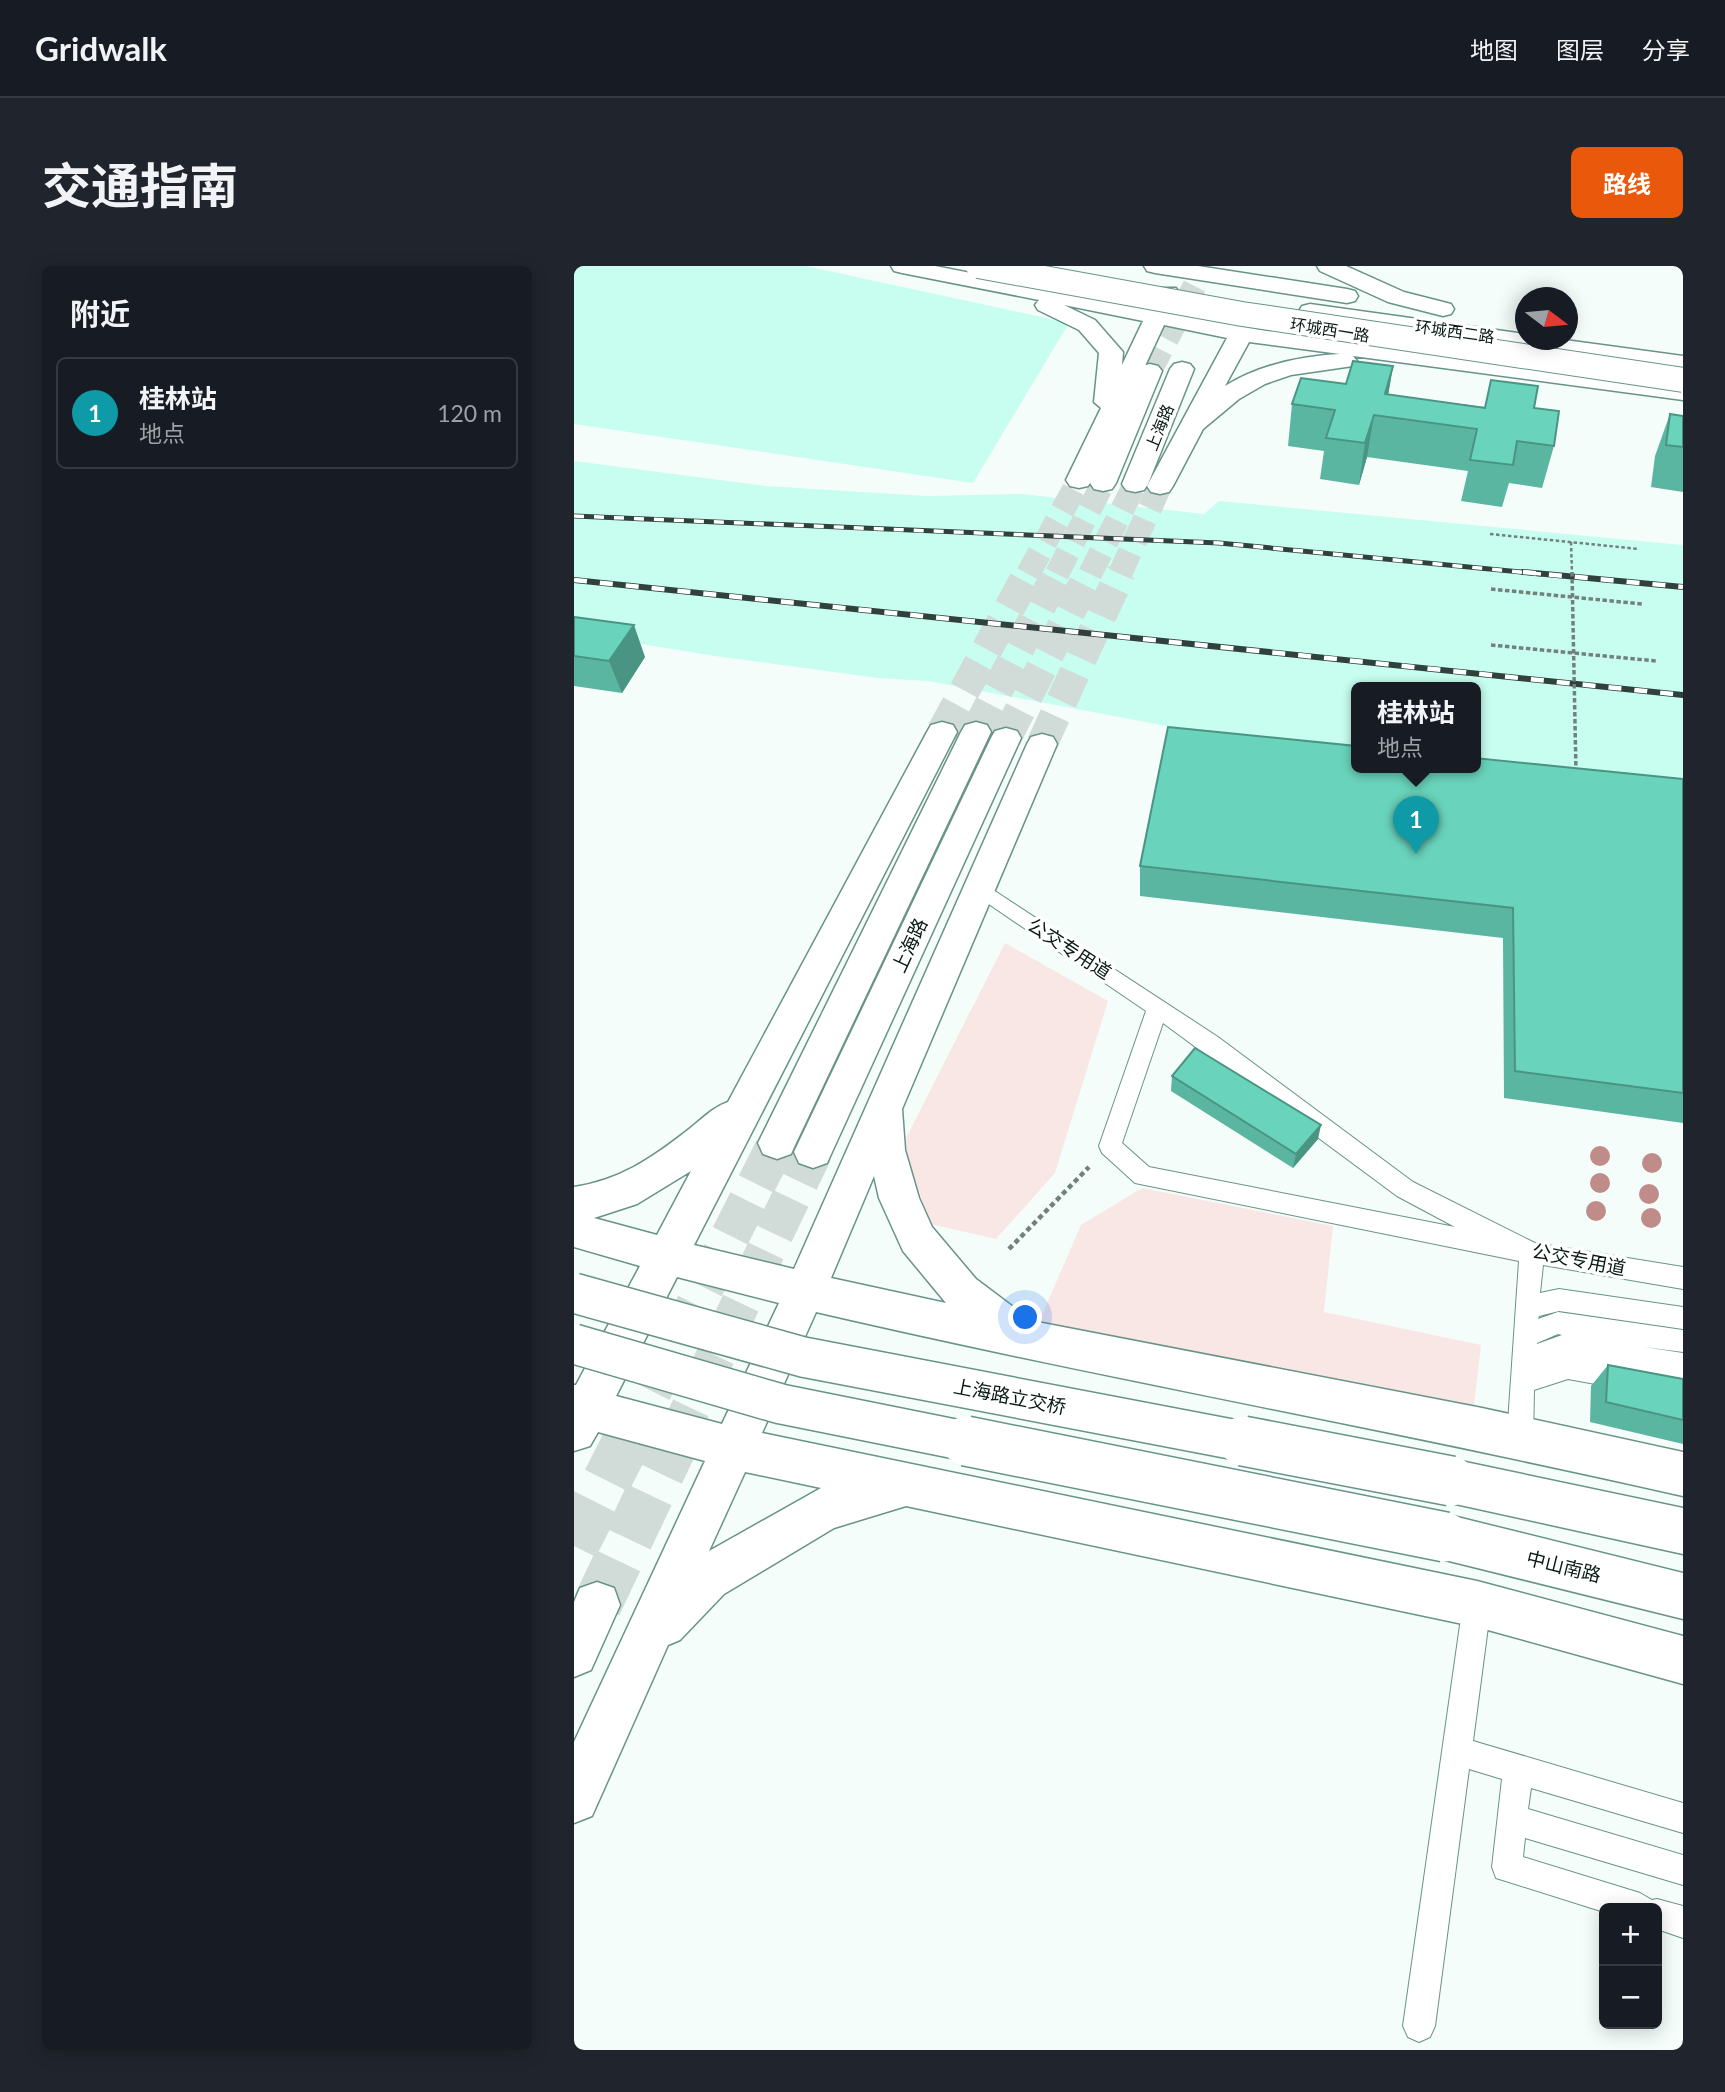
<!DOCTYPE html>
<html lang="zh">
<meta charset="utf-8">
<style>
body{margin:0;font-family:Lato,"Noto Sans SC",sans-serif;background:#20242c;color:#f1f3f6}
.controls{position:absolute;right:21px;bottom:21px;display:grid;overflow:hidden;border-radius:10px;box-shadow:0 4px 18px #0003}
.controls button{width:63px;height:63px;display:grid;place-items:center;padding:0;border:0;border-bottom:2px solid #363941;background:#171b24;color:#f1f3f6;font:35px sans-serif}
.compass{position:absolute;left:941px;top:21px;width:63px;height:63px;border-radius:50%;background:#171b24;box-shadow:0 4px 18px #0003;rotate:106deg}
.you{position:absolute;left:452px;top:1052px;width:24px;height:24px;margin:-18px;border:5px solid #fff;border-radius:50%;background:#1a73e8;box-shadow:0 0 0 10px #1a73e833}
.badge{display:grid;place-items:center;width:46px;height:46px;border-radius:50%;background:#ea580c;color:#fff;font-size:23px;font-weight:700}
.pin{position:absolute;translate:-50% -58px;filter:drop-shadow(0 2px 4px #0008)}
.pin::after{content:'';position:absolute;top:37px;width:24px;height:21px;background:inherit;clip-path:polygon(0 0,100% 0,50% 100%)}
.popup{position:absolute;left:777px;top:416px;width:130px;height:91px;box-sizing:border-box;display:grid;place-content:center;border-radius:10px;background:#171b24;filter:drop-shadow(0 2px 5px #0005);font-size:23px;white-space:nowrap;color:#9ea1a6}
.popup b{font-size:26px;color:#f1f3f6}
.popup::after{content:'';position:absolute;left:50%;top:100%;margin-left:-14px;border:14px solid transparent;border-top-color:#171b24}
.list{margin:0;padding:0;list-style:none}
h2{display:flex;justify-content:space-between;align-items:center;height:91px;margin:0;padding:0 28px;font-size:30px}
h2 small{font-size:23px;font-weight:400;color:#9ea1a6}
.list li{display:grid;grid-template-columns:46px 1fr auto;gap:21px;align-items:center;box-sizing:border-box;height:112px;margin:0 14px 14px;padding:0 14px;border:2px solid #363941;border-radius:10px}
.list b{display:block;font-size:26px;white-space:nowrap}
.list p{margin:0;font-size:23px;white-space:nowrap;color:#9ea1a6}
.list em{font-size:23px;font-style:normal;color:#9ea1a6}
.map{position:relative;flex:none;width:1109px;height:1784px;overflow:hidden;border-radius:10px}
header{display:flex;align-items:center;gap:42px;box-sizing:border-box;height:98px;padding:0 35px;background:#171b24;border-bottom:2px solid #363941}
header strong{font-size:33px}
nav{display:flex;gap:38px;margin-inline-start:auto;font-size:24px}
.intro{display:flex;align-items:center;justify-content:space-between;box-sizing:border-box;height:168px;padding:0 42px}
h1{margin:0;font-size:49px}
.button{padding:18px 32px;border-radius:10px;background:#ea580c;color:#fff;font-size:24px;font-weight:700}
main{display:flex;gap:42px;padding:0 42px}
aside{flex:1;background:#171b24;border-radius:10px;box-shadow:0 4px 18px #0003}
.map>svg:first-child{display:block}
.built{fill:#c7feef;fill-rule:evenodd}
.green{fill:#f9e7e5}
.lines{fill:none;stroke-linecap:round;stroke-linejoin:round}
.primary-tunnel-far1{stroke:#d1dbd8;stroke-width:24;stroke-dasharray:24 12;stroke-linecap:butt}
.primary-tunnel{stroke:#d1dbd8;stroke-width:31;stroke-dasharray:31 16;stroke-linecap:butt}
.trunk-tunnel-far3{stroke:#d1dbd8;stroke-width:24;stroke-dasharray:24 12;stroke-linecap:butt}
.trunk-tunnel-far2{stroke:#d1dbd8;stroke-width:31;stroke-dasharray:31 16;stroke-linecap:butt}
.trunk-tunnel-far1{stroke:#d1dbd8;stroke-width:39;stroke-dasharray:39 19;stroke-linecap:butt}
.trunk-tunnel{stroke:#d1dbd8;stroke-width:49;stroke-dasharray:49 24;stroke-linecap:butt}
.service-casing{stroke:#689388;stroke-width:2}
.primary-casing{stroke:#689388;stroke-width:3}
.trunk-casing{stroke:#689388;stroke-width:3}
.path-far2{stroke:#73817d;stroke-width:2.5;stroke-dasharray:3.5 2.5;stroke-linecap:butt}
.path-far1{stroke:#73817d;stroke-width:3.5;stroke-dasharray:4.5 2.5;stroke-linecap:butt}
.path{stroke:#73817d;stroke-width:4.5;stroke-dasharray:5 3.5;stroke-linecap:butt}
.service{fill:#fff;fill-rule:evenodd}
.primary{fill:#fff;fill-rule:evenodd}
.trunk{fill:#fff;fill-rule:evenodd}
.rail-far1-casing{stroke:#30403c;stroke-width:5}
.rail-casing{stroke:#30403c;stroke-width:6}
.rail-far1{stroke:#fff;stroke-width:3.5;stroke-dasharray:10;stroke-linecap:butt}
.rail{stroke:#fff;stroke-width:4.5;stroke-dasharray:13;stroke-linecap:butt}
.primary-bridge-casing{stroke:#689388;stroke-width:26;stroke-linecap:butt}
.trunk-bridge-far1-casing{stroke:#689388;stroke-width:42;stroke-linecap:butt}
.trunk-bridge-casing{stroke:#689388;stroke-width:52;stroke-linecap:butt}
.path-bridge-far1{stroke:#73817d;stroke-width:2.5;stroke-dasharray:3.5 2.5;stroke-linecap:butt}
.path-bridge{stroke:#73817d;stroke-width:3.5;stroke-dasharray:4.5 2.5;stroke-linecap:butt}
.primary-bridge{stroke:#fff;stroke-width:24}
.trunk-bridge-far1{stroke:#fff;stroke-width:39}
.trunk-bridge{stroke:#fff;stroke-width:49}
.tree{fill:#bf8c8a}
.wall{fill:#5ab5a1}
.shaded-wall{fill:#4a9483}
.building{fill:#69d3bb;stroke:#4a9483;stroke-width:2}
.labels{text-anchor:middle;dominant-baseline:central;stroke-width:7;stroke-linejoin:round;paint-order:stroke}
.far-street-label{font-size:16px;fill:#091a16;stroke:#fff}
.street-label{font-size:19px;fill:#091a16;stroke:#fff}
</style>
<header>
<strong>Gridwalk</strong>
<nav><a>地图</a><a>图层</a><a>分享</a></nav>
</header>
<div class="intro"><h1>交通指南</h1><a class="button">路线</a></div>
<main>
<aside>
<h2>附近<small></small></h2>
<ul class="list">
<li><span class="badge" style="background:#0f9aa8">1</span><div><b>桂林站</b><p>地点</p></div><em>120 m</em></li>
</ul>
</aside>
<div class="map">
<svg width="1109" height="1784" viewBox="0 0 1109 1784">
<rect width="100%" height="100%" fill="#f4fdfa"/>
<!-- built -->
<path class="built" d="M0,0h232l263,57 -96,160 -399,-59z
M0,195l191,25 162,10 95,-2 182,20 15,-13 464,44v267l-516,-54 10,-30 -249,-47 -50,-3 -163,-22 -141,-23zM782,422h120v80h-120z"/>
<!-- green -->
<path class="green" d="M431,677l103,58 -53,172 -59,66 -66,-15 -27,-80z
M568,922l191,38 -9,86 157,33 -8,69 -435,-90 43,-99z"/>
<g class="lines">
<!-- primary-tunnel-far1 -->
<path class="primary-tunnel-far1" d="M454,308l51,-94
M546,308l40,-88"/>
<!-- primary-tunnel -->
<path class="primary-tunnel" d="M368,466l87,-160
M468,478l79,-172"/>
<!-- trunk-tunnel-far3 -->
<path class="trunk-tunnel-far3" d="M576,105l55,-105
M483,308l46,-91
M516,308l45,-90"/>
<!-- trunk-tunnel-far2 -->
<path class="trunk-tunnel-far2" d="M402,466l82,-160
M432,472l84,-166"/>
<!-- trunk-tunnel-far1 -->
<path class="trunk-tunnel-far1" d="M52,1177l151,-300
M100,1177l139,-291"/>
<!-- trunk-tunnel -->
<path class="trunk-tunnel" d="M0,1280l53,-105
M23,1339l78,-164"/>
<!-- service casing -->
<g class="service-casing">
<path id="service" d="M407,616l237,155 195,145 122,61 148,24v22l-140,-24 -3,28 19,-4 124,18v22l-124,-18 -20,5 -1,3 20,-7 125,18v22l-39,-5 39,6v47l-115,-21 -34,11 -1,48 -4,9 -9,3 -9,-3 -4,-9 12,-177 -384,-78 -33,-30 -3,-7 47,-135 -172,-117 -3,-5 3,-5zM589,757l234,173 58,31 -306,-60 -27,-24zM984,1068l4,1 -25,9v-1z
M903,1324l10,4 4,10 -18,137 210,62v30l-152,-45 -3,21 155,46v30l-158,-47 -2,19 117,36 12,7 5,-1 26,7v32l-26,-9v-21h-53v4l-108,-34 -4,-11 10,-88 -33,-10 -34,257 -5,11 -11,5 -11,-5 -5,-11 60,-422 4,-10z"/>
</g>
<!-- primary casing -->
<g class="primary-casing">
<path id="primary" d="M317,0h44l214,42 11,-20h16l3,5 -9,20 64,12 11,-18h16l3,5 -8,17 427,57v14l-330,-44 4,5 -4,5 -62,9 -26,9 -26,15 -36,30 -30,57 -4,6 -9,2 -9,-2 -4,-6 80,-148 -63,-13 -72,155 -4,6 -9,2 -9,-2 -4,-6 35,-72 -7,-6 5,-49 -20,-23 -41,-20 -3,-5 4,-5 -137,-27 -8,-2zM490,39l79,16 -21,44 1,-13 -28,-32zM675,76l91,12c-39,2 -81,11 -115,32z
M570,0h54l149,23 8,2 3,5 -3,5 -8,2 -192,-30 -8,-2z
M743,0h29l58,26 47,12 3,5 -3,5 -8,2 -55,-14 -68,-31z
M736,38l215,30v6h40l118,16v14l-381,-54 -3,-5 3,-5z
M368,456l11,3 4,7 -263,513 100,24 233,-525 4,-7 11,-3 11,3 4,7 -155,365 3,41 14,48 13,29 44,52 56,42 450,87 201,44v44c-288,-66 -579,-117 -867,-184l-54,121 715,148 206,55v48l-206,-57 -571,-121 -72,22 -110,66 -44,46 -12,5 -76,171 -18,7v-81l131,-281 -107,-29 -8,14 -16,5v-66h2l64,-119 -66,-19v-60c45,-7 75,-27 110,-54 15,-11 27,-25 44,-31l199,-370 4,-7zM117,905l-34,64 -63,-17 43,-14zM300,910l5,22 24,53 43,52 -115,-25zM103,1011l102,26 -57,121 -106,-28zM171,1206l76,16 -112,63z"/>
</g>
<!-- trunk casing -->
<g class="trunk-casing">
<path id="trunk" d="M608,96l8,2 4,5 -46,115 -4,6 -9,2 -9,-2 -4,-6 48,-115 4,-5z
M576,98l8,2 4,5 -46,112 -4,6 -9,2 -9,-2 -4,-6 48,-112 4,-5z
M402,456l11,3 4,7 -195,411 -5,11 -14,5 -14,-5 -5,-11 203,-411 4,-7z
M432,462l11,3 4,7 -189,414 -5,11 -14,5 -14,-5 -5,-11 197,-414 4,-7z
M877,1193l232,49v46l-232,-51 -16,-7 -6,-15 6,-15z
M871,1248l238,59v46l-238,-59 -16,-7 -7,-16 7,-16z
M23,1316l17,6 6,17 -29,65 -17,7v-75l6,-14z"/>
</g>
<!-- path-far2 -->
<path class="path-far2" d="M916,268l149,15"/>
<!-- path-far1 -->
<path class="path-far1" d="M917,323l151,15
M917,379l165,16"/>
<!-- path -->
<path class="path" d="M435,983l80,-82"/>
<!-- service -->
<use href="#service" class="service"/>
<!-- primary -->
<use href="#primary" class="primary"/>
<!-- trunk -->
<use href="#trunk" class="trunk"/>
<!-- rail-far1 casing -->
<g class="rail-far1-casing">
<path id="rail-far1" d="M0,250l645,27 322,31"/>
</g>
<!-- rail casing -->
<g class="rail-casing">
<path id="rail" d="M949,306l160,15
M0,314l1109,115"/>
</g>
<!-- rail-far1 -->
<use href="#rail-far1" class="rail-far1"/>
<!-- rail -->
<use href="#rail" class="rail"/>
<!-- primary-bridge casing -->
<g class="primary-bridge-casing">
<path id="primary-bridge" d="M404,0l264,48 441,66"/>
</g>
<!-- trunk-bridge-far1 casing -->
<g class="trunk-bridge-far1-casing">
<path id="trunk-bridge-far1" d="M0,1027l229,64 449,86
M0,1078l207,60 194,39"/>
</g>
<!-- trunk-bridge casing -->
<g class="trunk-bridge-casing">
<path id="trunk-bridge" d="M392,1175l479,96
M669,1175l208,40"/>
</g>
<!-- path-bridge-far1 -->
<path class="path-bridge-far1" d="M997,276l1,32"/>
<!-- path-bridge -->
<path class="path-bridge" d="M998,306l4,200"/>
<!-- primary-bridge -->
<use href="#primary-bridge" class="primary-bridge"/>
<!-- trunk-bridge-far1 -->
<use href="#trunk-bridge-far1" class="trunk-bridge-far1"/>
<!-- trunk-bridge -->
<use href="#trunk-bridge" class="trunk-bridge"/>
</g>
<!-- trees -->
<g class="tree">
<circle cx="1026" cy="890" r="10"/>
<circle cx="1078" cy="897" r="10"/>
<circle cx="1026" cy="917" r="10"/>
<circle cx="1075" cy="928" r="10"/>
<circle cx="1022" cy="945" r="10"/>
<circle cx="1077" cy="952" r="10"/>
</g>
<!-- wall -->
<path class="wall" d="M819,100l-5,29 97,12 49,1 20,38 -12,42 -33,-5 -7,24 -41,-6 7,-30 -101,-14 -8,28 -39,-6 4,-28 -36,-5 4,-42z
M1096,148l13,2v76l-32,-5 4,-31z
M0,351l71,40 -23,36 -48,-7z
M1109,513v344l-179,-25 -1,-160 -363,-42v-30z
M598,810l146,63 -25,29 -122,-77z
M1034,1099l75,14v65l-93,-22 1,-36z"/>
<!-- shaded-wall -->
<path class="shaded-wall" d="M819,100l-7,42 -1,-14z
M800,149l-7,42 -8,28 6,-42z
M60,359l11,32 -23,36 -13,-32z
M747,859l-3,14 -25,29 3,-14z"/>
<!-- building -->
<path class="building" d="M779,95l40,5 -8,28 100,14 6,-28 47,6 -4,22 25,3 -5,35 -37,-5 -4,24 -43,-5 7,-31 -103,-14 -9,28 -39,-5 9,-28 -43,-6 9,-26 45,6z
M1096,148l13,2v31l-17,-2z
M0,351l60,8 -25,36 -35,-5z
M594,461l188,19v22h119v-10l208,21v314l-168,-22 -2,-163 -373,-42z
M621,782l126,77 -25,29 -124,-78z
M1034,1099l75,14v41l-77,-18z"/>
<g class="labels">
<!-- far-street labels -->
<g class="far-street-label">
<text transform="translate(756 63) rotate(9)">环城西一路</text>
<text transform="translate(881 65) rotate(8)">环城西二路</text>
<text transform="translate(585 161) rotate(-68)">上海路</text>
</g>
<!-- street labels -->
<g class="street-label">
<text transform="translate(335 679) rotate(-65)">上海路</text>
<text transform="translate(496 682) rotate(33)">公交专用道</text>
<text transform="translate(1005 993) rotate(11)">公交专用道</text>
<text transform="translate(436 1130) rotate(11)">上海路立交桥</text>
<text transform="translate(990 1300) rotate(14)">中山南路</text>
</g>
</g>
</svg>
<div class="controls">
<button>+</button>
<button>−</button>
</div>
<svg class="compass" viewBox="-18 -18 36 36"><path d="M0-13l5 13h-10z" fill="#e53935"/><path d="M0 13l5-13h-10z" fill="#9ea1a6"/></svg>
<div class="you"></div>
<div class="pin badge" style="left:842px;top:588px;background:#0f9aa8">1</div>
<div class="popup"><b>桂林站</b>地点</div>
</div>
</main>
